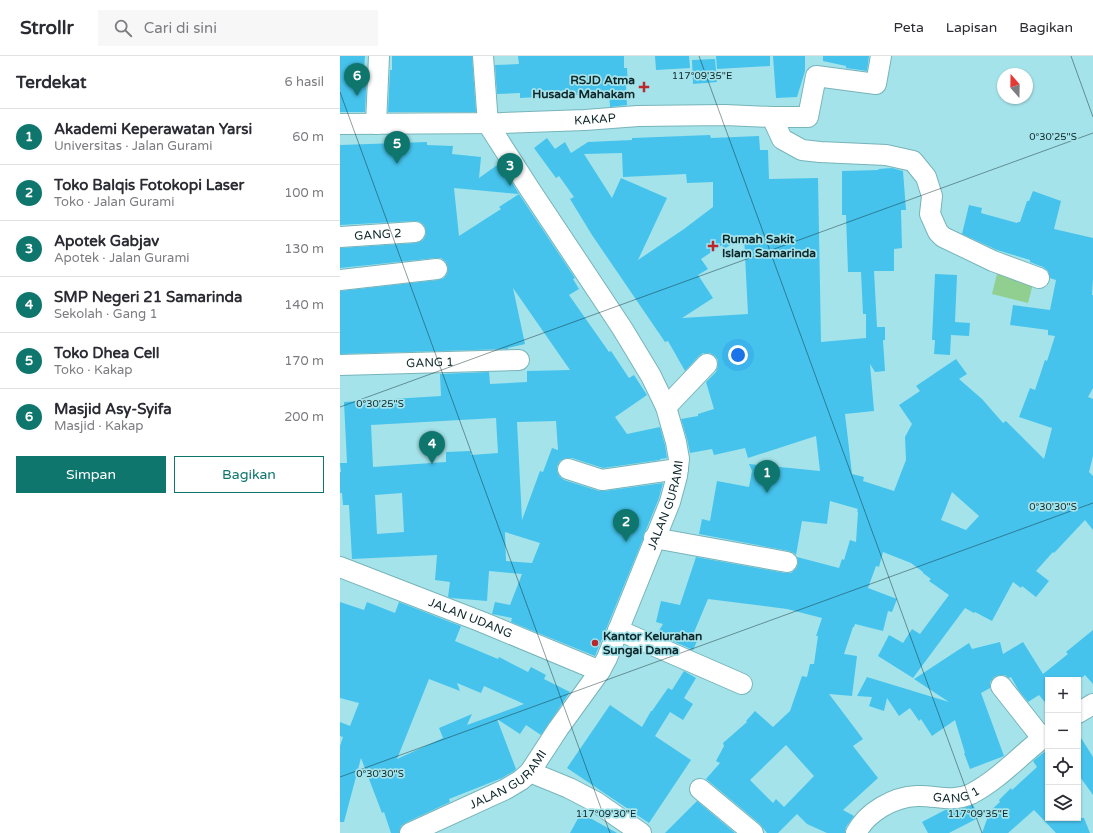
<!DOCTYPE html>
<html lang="id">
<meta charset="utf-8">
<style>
body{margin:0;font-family:"Varela Round",sans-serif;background:#f7f7f7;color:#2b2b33}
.controls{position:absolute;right:12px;bottom:12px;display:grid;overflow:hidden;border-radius:0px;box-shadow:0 1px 3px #0004}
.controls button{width:36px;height:36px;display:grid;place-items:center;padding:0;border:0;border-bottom:1px solid #e1e1e2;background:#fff;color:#2b2b33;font:20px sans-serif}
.compass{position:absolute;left:657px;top:12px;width:36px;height:36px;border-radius:50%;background:#fff;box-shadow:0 1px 3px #0004;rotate:340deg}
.you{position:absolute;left:398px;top:299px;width:14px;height:14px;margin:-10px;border:3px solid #fff;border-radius:50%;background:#1a73e8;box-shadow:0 0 0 6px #1a73e833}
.badge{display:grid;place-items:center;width:26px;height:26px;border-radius:50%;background:#0f766e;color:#fff;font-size:13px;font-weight:700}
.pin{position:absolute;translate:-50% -33px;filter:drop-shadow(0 1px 2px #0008)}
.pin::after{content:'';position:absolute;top:21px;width:14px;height:12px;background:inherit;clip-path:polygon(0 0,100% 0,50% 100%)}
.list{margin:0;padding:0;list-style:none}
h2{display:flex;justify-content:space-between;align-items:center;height:52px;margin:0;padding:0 16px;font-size:17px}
h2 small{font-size:13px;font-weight:400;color:#7c7c81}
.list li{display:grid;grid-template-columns:26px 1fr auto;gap:12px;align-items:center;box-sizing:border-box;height:56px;padding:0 16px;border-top:1px solid #e1e1e2}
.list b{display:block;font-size:15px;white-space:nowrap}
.list p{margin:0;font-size:13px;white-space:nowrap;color:#7c7c81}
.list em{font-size:13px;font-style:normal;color:#7c7c81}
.actions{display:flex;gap:8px;padding:12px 16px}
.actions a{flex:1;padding:9px 0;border:1px solid #0f766e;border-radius:0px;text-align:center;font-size:14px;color:#0f766e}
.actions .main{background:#0f766e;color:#fff}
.icon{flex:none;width:22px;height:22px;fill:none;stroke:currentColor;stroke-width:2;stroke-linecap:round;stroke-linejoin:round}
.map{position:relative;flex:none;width:753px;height:777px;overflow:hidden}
header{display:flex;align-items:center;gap:24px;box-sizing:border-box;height:56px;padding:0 20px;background:#fff;border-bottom:1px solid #e1e1e2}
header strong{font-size:19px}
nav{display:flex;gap:22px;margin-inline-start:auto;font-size:14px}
.search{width:280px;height:36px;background:#f7f7f7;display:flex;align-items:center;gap:10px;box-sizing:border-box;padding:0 14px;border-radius:0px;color:#7c7c81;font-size:15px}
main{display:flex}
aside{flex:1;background:#fff}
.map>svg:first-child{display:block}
.green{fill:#90cf90}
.building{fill:#45c3ed;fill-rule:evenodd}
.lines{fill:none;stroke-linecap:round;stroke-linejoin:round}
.minor-casing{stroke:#77b4ba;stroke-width:22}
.minor{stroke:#fff;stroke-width:20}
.ticks{fill:none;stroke:#0e272a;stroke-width:1;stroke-opacity:0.45}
.poi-dot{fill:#b8282d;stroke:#a5e3ea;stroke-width:1.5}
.labels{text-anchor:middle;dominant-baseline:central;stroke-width:3.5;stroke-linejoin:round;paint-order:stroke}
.poi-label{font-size:12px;font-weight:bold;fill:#0e272a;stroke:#a5e3ea;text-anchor:start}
.street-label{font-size:12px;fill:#0e272a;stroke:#a5e3ea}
.ticks-label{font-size:10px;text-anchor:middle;fill:#0e272a;stroke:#a5e3ea;stroke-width:3.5;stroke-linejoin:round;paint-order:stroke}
</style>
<header>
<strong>Strollr</strong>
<div class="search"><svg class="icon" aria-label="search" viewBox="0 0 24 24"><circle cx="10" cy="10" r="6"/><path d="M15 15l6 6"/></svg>Cari di sini</div>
<nav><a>Peta</a><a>Lapisan</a><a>Bagikan</a></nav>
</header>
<main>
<aside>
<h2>Terdekat<small>6 hasil</small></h2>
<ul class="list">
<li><span class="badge">1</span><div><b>Akademi Keperawatan Yarsi</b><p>Universitas · Jalan Gurami</p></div><em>60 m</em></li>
<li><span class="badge">2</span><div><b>Toko Balqis Fotokopi Laser</b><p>Toko · Jalan Gurami</p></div><em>100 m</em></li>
<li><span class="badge">3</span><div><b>Apotek Gabjav</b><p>Apotek · Jalan Gurami</p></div><em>130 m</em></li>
<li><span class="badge">4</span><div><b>SMP Negeri 21 Samarinda</b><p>Sekolah · Gang 1</p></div><em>140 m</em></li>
<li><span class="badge">5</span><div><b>Toko Dhea Cell</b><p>Toko · Kakap</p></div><em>170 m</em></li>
<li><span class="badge">6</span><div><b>Masjid Asy-Syifa</b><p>Masjid · Kakap</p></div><em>200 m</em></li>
</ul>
<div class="actions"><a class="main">Simpan</a><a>Bagikan</a></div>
</aside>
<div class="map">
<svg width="753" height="777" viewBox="0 0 753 777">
<rect width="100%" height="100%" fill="#a5e3ea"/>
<!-- green -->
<path class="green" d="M658,214l36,10 -6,23 -36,-9z"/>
<!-- building -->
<path class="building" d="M0,0h25l-1,14h3l-2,42h-25z
M52,0h80l4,56h-88l2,-42h2z
M178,0h106v12h3l1,17h-2l1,20 -17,2 -1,-16 -32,2 1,2 -58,3v-5l-23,1 -2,-29 24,-1z
M315,0h34l1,12 -34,2z
M376,0h54v10l-53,3z
M433,0h32v15l-8,26 -21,1z
M483,0h46l-2,15 -21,-3v-2l-23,-5z
M375,3l2,23 -24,2 -1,-24z
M370,79l1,3 48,-2 1,14h8l1,29 49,-1 3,164 45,-4v-24h-3l-2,-42h-13l-2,-57h-4v-44l37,-1 -1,-1 14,-1 11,3 3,39h-5l1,38 -8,1v22h-20l3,56h8v13h-2l2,31 -10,1 -5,-8 4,47 -29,3 7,60 12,3 -1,4 31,10 12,-31 -1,-23 7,-13 -13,-19 21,-14 -4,-5 40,-27 11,15 -8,5 23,20 21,24 3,-2 38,38 8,-31 -33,-11 11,-29 5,2 10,-30 2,1 8,-25 -7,-1v-5l-38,-5 3,-20 37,5 6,-30 -6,-2 -2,-7 -5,-4 -13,-5v-2l-33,-10 -35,-16 7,-29 13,3 -1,5 36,10 1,-1h2l7,-21h2l4,-10 28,10 -7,28 39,9v41l-1,16h1v93l-5,9 5,2v57l-4,16 4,4v54l-8,-10 -31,33 -1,-1 -17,19 13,10 -13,16 -14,-11 -1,2 -8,-6 -21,39 -17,-9 -1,1 -9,-5 -52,70 -35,-22 11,-21 14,8 9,-14 8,5 29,-39 -20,-14 2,-2 -8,-6v-1l-12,-9 -28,-11 -4,15 -3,-1 -8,22 29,11 -5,13 -4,-1 -5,20 -28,-7 -1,3h-1l-9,27 13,2 -5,40 -23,-2 34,45 -10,7 25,32 -35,32 11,6 -8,11 -1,6h-18l-20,-9 -10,-10 -19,19h-11l-7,-9 -54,-45 14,-16 -4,-2 8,-15 -1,-3 24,-21 -1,-1 9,-10 18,16 17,-16 12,-35 5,1 3,-13h4l4,-28h-2l6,-18 -35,-9 -79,-10 -16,38 6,2 -5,11 -36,-16 6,-10 -7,-2 5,-21 19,4 16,-48 89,16h6l5,-4 2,-5 -1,-7 42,11 3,-9 2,1 6,-20 6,2 2,-30 -1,-1 1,-2 -28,-8 -3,23 -25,-3 -6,34 -2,-2 -5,-2 -90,-17 3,-15 8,2 7,-40 32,6 3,-16 -3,-7 71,7 -4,-35 -68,22 -3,-10 -31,7 -2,-6 -22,4 -3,-14 -6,-20 17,-3v-2l16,-5 -8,-27 10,-10 2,-6v-6l-3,-4 -5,-3h-7l-4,3 -14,15 -17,-30 -3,1 -73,-107 -22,-36 4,-2 -15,-21 -3,2 -22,-30 13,-10 8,11 10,-7 6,11 17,-11 44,-2v-2zM282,97l1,24 63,-3 1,9 26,-1v25l-29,22 -46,31 29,-62 -46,-20 -9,20 -28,-44zM404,180l4,78 -66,4 31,-20 -15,-23 10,-6 -7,-10 21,-14 2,4zM612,436l27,24 -13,14 -25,-10zM446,689l28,31 -30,31 -8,-8 -3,4 -23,-23z
M87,86v3l26,1 -1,8 29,3 -2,21 21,-15 19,31 -65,-6 5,48 42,-27 -2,-2 20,-13 56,84 -2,1 6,10 -10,6 40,57 2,-1 18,27 5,-3 13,20 -32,22 12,17 33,-7 5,18 2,13 -7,1v1l-57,8 -31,-10h-6l-6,3 -3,5v5l2,5 5,4 35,11h5l59,-8 -4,15 -13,32 -3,6v3l-48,117 -84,-34 1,-4 -20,-4 3,-12 15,3 12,-31 -33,-3 -2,30 -36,-3 -3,-1 2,-15 -15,-2 2,-25 -85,4 -3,-54h-6l-1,-12h-2v-21h1l-1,-9h7l-3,-61 97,-6 -1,-22 49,-2 1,12 37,-2v-11l43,-1 -57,-82 12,56 -17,4v1l-168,5v-63l98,-11 6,-2 3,-4 1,-6 -2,-6 -5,-4h-5l-96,10v-20l76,-5 6,-2 3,-4 1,-5 -2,-7 -4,-3 -5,-1 -75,4v-80zM156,362l2,35 -27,2v-4l-25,1v10l-73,5 -2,-42zM216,365l2,29 -6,-2 -9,24 -3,-1 -18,49 -5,-98zM62,437l2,39 -27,2 -2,-39zM165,476l35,11 -8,20 -26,-2z
M595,218l22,1 -2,47 15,1 -1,13 -18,-1 -1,20 -16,-1 1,-14h-3z
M0,546l24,8 3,-8 28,11 4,-11 51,20 11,4 -6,15 43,18 1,-2 29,15 3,-5 15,8 -2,4 26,13 -29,43 -15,-10 -6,9 -23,-15 19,50 -2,2 -12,7 -53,21 1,3 -45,21 -4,3 -2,7h-8l-7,-21 -2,1 -21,-55 -17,64h-4v-76l3,-9 -3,-1v-14l10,4 9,-23 -19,-5zM89,623l31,12 -3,-8 24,10 3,-7 40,18 -57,21 5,-11 -33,14 4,10 -46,21z
M753,574v54l-8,-9 -6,5h-31v26l-9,-11 -11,7 -9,-11 -8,-14 -2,1 -4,-3h-5l-6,2 -4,5v6l-9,5 23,63 -34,13 -6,-16h1l-10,-33 -23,16 -11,-17 -2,2 -9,-13 -11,8 -12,-18 -3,13 -15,-5 3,-9 -15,-1 10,-19 82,25 -35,-23 55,-36 3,6 28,-7 3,12 20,-12 20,32 25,-20 -2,-2z
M344,615l12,7 -12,20 9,6 -10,16 -13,-8 -15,24 36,24 -42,63 -82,-55 43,-63 32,22 9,-16h1l16,-23 4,2z
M738,677l15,24v38l-15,-21z
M708,693v69h36l6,15h-34l-22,-23 -26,23h-26l8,-22 10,-9 -1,-2 12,-12 1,2 25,-23 -4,-6z
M357,745l38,32h-70z
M633,749l7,12 -31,16h-21l-6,-11 23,-12 14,-1z
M241,757l36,20h-47z"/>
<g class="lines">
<!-- minor casing -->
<g class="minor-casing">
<g id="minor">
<path d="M432,61l10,22 20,11 18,2 66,3 27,6 13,16 6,19 -2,18 8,18 5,5 50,24 46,17"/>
<path id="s1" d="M0,68l162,-1 83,-3 53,-4 87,-1 47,2h36l8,-41 60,8 5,-28"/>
<path d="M36,68l3,-68"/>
<path id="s2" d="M0,181l75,-5"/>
<path d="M0,224l97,-11"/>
<path id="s3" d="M0,309l179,-5"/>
<path d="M326,351l41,-43"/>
<path d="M228,413l34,11 76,-11"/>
<path d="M314,482l133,24"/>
<path id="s4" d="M0,511l142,55 118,49"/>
<path d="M278,574l124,54"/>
<path d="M661,630l41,52"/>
<path d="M738,657l15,-9"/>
<path d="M190,716l39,16 27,14 45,31"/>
<path d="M360,733l53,44"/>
<path id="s5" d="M70,777l96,-44 15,-9 9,-8 28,-43 42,-58 7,-13 63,-156 7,-26 2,-17 -3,-17 -10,-35 -15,-31 -29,-48 -93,-140 -41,-64 -5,-68"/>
<path id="s6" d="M516,777c11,-21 37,-36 61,-37 19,-1 34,7 54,-2 29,-15 51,-41 77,-60"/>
</g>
</g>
<!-- minor -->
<use href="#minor" class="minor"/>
</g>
<!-- ticks -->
<path class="ticks" d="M359,0l283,777M731,0l22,61M0,36l270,741M0,351l753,-274M0,721l753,-274"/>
<!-- markers -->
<g class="poi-dot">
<path d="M302 25h4v4h4v4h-4v4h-4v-4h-4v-4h4z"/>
<path d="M371 184h4v4h4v4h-4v4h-4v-4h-4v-4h4z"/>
<circle cx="255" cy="587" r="4"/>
</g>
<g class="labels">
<!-- poi labels -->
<g class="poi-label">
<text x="295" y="24" text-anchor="end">RSJD Atma<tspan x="295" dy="14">Husada Mahakam</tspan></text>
<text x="382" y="183">Rumah Sakit<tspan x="382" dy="14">Islam Samarinda</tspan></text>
<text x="263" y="580">Kantor Kelurahan<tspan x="263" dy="14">Sungai Dama</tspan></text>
</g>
<!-- street labels -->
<g class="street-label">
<text stroke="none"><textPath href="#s1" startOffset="255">KAKAP</textPath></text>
<text stroke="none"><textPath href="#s2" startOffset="38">GANG 2</textPath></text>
<text stroke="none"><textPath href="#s3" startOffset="90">GANG 1</textPath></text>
<text stroke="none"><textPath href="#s5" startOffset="437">JALAN GURAMI</textPath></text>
<text stroke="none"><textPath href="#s4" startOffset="140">JALAN UDANG</textPath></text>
<text stroke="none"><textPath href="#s5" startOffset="113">JALAN GURAMI</textPath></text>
<text stroke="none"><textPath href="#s6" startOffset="114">GANG 1</textPath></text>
</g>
</g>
<g class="ticks-label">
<text x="362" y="23">117°09'35"E</text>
<text x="713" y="84">0°30'25"S</text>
<text x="40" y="351">0°30'25"S</text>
<text x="713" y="454">0°30'30"S</text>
<text x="40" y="721">0°30'30"S</text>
<text x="266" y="761">117°09'30"E</text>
<text x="638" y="761">117°09'35"E</text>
</g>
</svg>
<div class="controls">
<button>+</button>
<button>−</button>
<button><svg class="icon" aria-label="locate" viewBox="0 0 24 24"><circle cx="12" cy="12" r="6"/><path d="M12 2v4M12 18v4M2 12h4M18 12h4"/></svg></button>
<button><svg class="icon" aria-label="layers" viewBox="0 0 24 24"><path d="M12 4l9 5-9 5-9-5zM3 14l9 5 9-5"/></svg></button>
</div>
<svg class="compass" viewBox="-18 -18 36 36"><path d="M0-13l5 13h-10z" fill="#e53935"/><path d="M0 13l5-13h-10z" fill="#7c7c81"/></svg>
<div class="you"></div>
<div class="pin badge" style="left:427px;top:437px">1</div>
<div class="pin badge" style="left:286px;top:486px">2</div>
<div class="pin badge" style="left:170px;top:130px">3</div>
<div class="pin badge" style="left:92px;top:408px">4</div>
<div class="pin badge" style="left:57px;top:108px">5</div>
<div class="pin badge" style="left:17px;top:40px">6</div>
</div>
</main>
